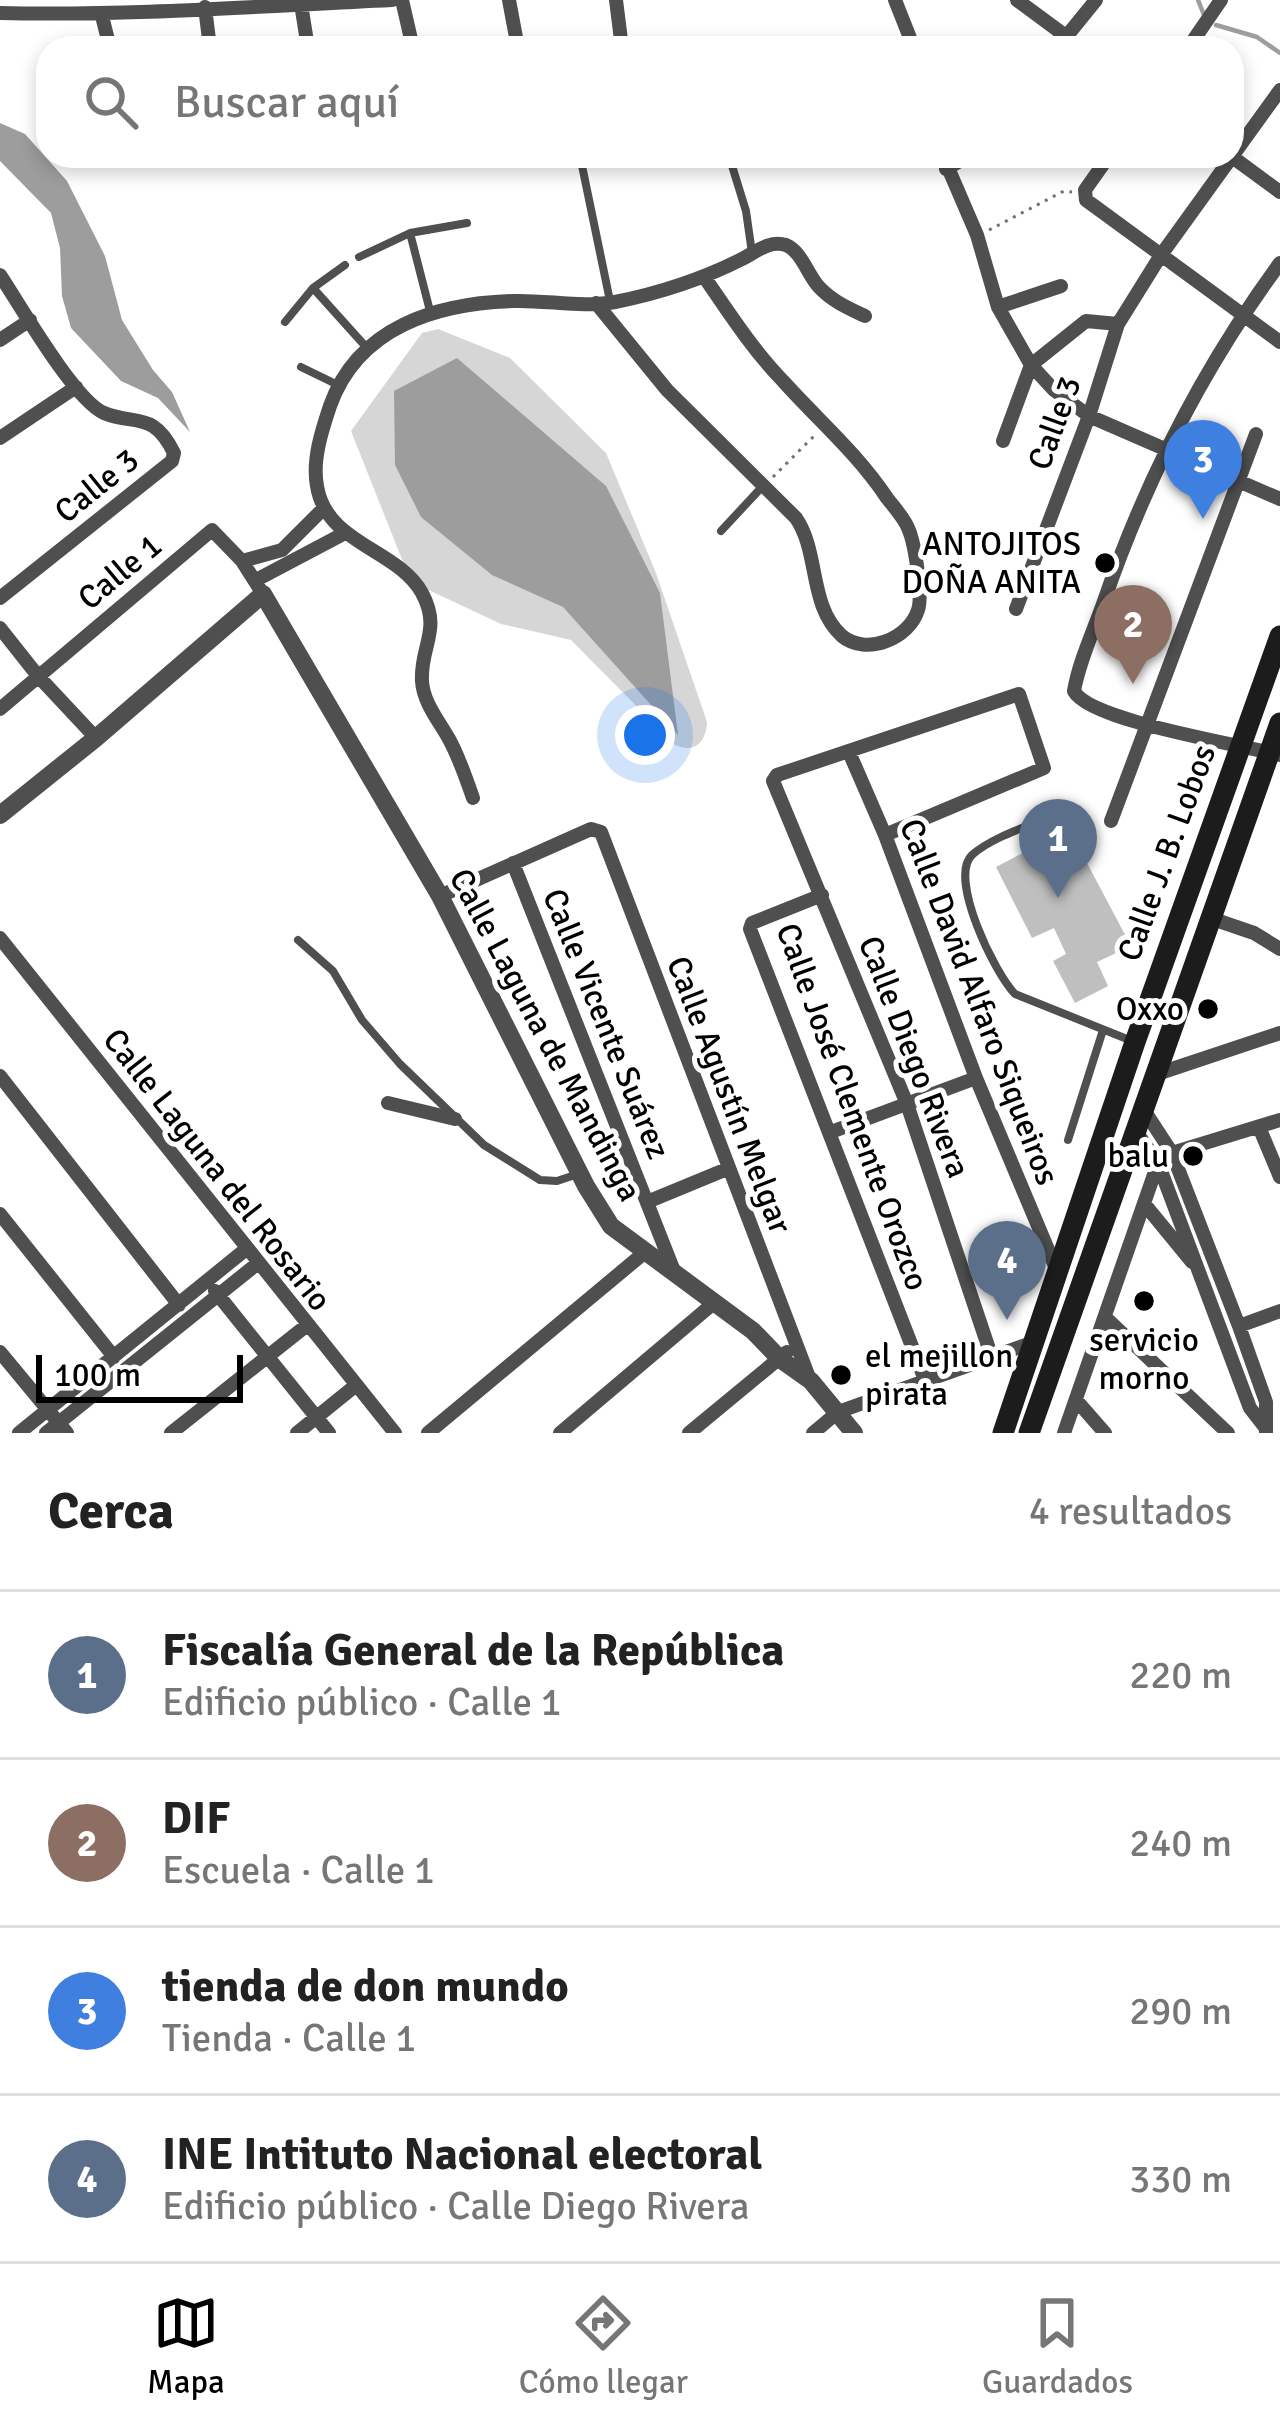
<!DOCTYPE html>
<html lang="es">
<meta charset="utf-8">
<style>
body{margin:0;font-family:Signika,sans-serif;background:#f2f2f2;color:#222}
.scale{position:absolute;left:36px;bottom:30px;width:207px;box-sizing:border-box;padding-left:12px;border:6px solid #000;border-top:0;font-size:33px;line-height:42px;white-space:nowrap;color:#000;-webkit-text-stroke:9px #fff;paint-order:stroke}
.you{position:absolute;left:645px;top:735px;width:42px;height:42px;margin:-30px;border:9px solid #fff;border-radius:50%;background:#1a73e8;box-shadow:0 0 0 18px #1a73e833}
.badge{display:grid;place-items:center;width:78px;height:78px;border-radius:50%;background:#000;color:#fff;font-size:39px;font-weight:700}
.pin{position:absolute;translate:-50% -99px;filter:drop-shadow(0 3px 6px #0008)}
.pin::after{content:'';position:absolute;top:63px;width:42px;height:36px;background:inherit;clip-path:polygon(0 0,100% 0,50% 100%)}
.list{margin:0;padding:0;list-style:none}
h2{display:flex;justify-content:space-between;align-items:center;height:156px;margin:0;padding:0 48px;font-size:51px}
h2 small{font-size:39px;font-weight:400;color:#767676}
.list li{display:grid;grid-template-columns:78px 1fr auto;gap:36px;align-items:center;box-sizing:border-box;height:168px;padding:0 48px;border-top:3px solid #e0e0e0}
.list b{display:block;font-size:45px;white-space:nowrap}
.list p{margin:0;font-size:39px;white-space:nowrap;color:#767676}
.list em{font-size:39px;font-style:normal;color:#767676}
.icon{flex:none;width:66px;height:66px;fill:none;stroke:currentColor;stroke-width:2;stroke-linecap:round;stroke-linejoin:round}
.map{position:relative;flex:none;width:1280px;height:1433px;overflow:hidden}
.search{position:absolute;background:#fff;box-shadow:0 6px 18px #0003;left:36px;right:36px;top:36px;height:132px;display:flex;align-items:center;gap:30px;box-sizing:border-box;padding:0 42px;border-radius:36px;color:#767676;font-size:45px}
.sheet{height:828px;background:#fff}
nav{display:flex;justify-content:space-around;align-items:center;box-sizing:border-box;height:168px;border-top:3px solid #e0e0e0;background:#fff;font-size:33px;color:#767676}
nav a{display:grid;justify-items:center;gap:6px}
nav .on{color:#000}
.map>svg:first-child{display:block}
.green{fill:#d6d6d6}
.water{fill:#9d9d9d}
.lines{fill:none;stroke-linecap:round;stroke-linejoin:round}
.stream{stroke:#9d9d9d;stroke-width:4.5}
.building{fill:#bfbfbf}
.path{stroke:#717171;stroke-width:3;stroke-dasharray:3 6;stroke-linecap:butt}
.service{stroke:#4f4f4f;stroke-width:8}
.minor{stroke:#4f4f4f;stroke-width:14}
.tertiary{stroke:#4f4f4f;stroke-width:18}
.secondary{stroke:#1c1c1c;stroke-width:21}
.poi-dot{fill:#000;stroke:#fff;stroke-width:4.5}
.labels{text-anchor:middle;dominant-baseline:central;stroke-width:10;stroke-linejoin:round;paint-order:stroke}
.street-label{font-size:33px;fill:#000;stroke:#fff}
.poi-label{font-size:33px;fill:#000;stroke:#fff;text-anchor:end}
</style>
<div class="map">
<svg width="1280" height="1433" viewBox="0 0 1280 1433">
<rect width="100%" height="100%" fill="#fff"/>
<!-- green -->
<path class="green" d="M438,329l72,29 96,95 50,120 51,149c-1,20 -12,32 -32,23l-104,-105 -70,-16 -83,-39 -9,-8 -58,-146 71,-98z"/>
<!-- water -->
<path class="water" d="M0,123l25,11 42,47 38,75 17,64 31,50 19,22 18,40 -32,-34 -37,-17 -50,-53 -9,-32 -2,-48 -9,-35 -51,-52z
M457,358l149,128 54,107 18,142 -115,-128 -71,-32 -71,-58 -26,-52 -1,-74z"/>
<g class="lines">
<!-- stream -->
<path class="stream" d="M1198,0l6,15
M1216,25l41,12 23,16"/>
</g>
<!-- building -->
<path class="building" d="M1069,829l62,117 -34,16 11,24 -33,17 -22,-42 13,-7 -12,-26 -22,10 -36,-71z"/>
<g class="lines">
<!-- path -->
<path class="path" d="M989,230l75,-39 8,1
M773,477l44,-44"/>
<!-- service -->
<path class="service" d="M580,156l30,145
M729,156l17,55 6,42
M410,233l20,78
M359,257l51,-24 57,-10
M313,288l54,60
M285,322l28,-34 32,-23
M301,367l37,18
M721,531l40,-43
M1059,813c-26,12 -66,23 -87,42 -24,23 23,119 43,139l117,47
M298,940l35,31 29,49 38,44 84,81 56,35 17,1 21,-7
M1068,1140l35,-110"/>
<!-- minor -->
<path class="minor" d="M296,0l5,4 7,44
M402,0l11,48
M509,0l9,48
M616,0l6,48
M895,0l19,48
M1017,0l65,48
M205,7l5,41
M0,13c131,3 261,-7 392,-13
M102,16l8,32
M1057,48l39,-48
M1188,48l33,-48
M943,156l34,79 21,72 33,58 23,25 35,26 191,83
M1109,156l-24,34 1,10 194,142
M1231,156l49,36
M946,169l23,-13
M1280,263c-77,105 -135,218 -177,341 -10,28 -24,58 -29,87 15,30 169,54 206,64
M0,275c20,30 74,125 104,138 31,13 49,-3 70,40l-2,8 -172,137
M596,303l71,87 129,128c24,35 12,87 46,118 24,20 67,3 76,-26 5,-14 -3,-67 -10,-82 -4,-10 -14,-21 -21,-30 -30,-45 -68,-77 -104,-117 -30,-31 -54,-68 -78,-103
M998,307l63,-21
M0,340l30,-20
M0,438l76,-51
M1003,441l28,-76 55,-44 32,3 43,-69 119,-165
M242,561l40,-11 42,-42
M256,580l89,-47
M1016,609l73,-193 29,-92
M0,628l38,48 58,62
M0,709l212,-179 30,31 21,33
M849,752l36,83 91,243 81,193
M473,798c-7,-20 -14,-41 -24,-59 -10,-18 -26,-37 -27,-58 -2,-35 20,-51 0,-88 -24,-44 -96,-49 -105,-107 -5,-26 5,-56 13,-80 28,-79 107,-103 184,-105 33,-1 69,7 101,1 45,-9 88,-23 129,-44 13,-7 26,-18 42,-13 15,6 22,30 33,42 13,14 29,21 46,29
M1111,821l145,-387
M885,835l159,-67 -25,-74 -242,81 -4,6 134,323 85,254
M513,863l161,408
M822,895l-70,28 -2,6 175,451
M440,896l151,-67 10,3 209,548
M1210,918l44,15 26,16
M0,938l395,495
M1154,1075l126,-42
M0,1076l179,229
M388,1103l67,16
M1142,1107l30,46 67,173 27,76v31
M1259,1127l21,50
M1135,1130l23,33 92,245 14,18
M831,1132l145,-54
M1172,1153l108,-33
M647,1202l80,-33
M1146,1206l46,56
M0,1214l114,143
M215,1291l114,142
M1105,1317l123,116
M1239,1326l41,-15
M0,1352l67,81
M1077,1401l28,32
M19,1433l226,-183
M46,1433l211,-169
M171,1433l135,-107
M297,1433l58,-47
M428,1433l216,-180
M560,1433l155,-131
M689,1433l98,-81
M813,1433l25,-21 196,-70
M1064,1433l93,-267"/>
<!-- tertiary -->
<path class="tertiary" d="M0,815l96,-77 167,-144 177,302 146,290 25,40 142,105 27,28 31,22 43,52"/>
<!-- secondary -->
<path class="secondary" d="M1003,1433l132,-391 145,-406
M1029,1433l251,-710"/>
</g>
<!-- markers -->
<g class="poi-dot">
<circle cx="1105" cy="563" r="12"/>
<circle cx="1208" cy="1009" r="12"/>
<circle cx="1193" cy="1156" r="12"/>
<circle cx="1144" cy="1301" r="12"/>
<circle cx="841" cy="1375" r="12"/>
</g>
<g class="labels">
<!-- street labels -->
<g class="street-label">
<text transform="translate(1055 423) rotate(-70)">Calle 3</text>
<text transform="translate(97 486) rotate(-39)">Calle 3</text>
<text transform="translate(120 572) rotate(-40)">Calle 1</text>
<text transform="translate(1167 853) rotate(-70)">Calle J. B. Lobos</text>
<text transform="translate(979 1002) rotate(69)">Calle David Alfaro Siqueiros</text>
<text transform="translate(606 1024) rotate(68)">Calle Vicente Suárez</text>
<text transform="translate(545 1035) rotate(62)">Calle Laguna de Mandinga</text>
<text transform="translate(914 1057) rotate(69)">Calle Diego Rivera</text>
<text transform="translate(729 1095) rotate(69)">Calle Agustín Melgar</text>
<text transform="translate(852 1107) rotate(70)">Calle José Clemente Orozco</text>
<text transform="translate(217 1170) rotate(52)">Calle Laguna del Rosario</text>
</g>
<!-- poi labels -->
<g class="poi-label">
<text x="1081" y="544">ANTOJITOS<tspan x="1081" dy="38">DOÑA ANITA</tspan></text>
<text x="1184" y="1009">Oxxo</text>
<text x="1169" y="1156">balu</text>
<text x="1144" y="1340" text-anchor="middle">servicio<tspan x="1144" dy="38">morno</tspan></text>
<text x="865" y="1356" text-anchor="start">el mejillon<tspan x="865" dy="38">pirata</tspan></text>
</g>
</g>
</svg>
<div class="scale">100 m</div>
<div class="you"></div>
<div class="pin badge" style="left:1058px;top:898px;background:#5c6f8a">1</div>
<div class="pin badge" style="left:1133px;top:684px;background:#8d6e63">2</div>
<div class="pin badge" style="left:1203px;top:519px;background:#3f7fe0">3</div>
<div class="pin badge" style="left:1007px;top:1320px;background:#5c6f8a">4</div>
<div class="search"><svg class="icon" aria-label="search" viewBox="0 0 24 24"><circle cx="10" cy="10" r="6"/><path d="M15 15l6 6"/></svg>Buscar aquí</div>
</div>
<section class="sheet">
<h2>Cerca<small>4 resultados</small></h2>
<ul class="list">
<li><span class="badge" style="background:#5c6f8a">1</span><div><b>Fiscalía General de la República</b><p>Edificio público · Calle 1</p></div><em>220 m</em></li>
<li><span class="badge" style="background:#8d6e63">2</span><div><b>DIF</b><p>Escuela · Calle 1</p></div><em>240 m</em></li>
<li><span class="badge" style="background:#3f7fe0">3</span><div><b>tienda de don mundo</b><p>Tienda · Calle 1</p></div><em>290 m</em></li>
<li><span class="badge" style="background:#5c6f8a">4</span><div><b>INE Intituto Nacional electoral</b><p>Edificio público · Calle Diego Rivera</p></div><em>330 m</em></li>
</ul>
</section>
<nav>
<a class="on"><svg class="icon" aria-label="map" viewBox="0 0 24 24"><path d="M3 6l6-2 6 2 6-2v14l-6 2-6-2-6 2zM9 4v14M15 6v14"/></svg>Mapa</a>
<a><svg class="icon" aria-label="directions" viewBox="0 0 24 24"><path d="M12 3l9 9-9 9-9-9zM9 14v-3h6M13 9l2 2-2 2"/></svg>Cómo llegar</a>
<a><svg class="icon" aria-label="saved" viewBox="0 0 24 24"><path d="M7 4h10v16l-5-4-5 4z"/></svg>Guardados</a>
</nav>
